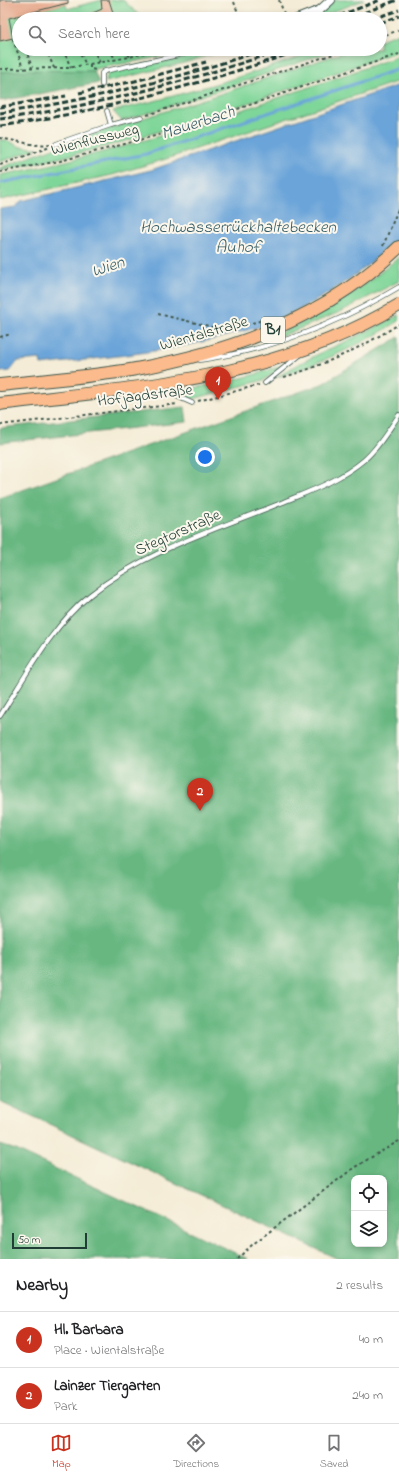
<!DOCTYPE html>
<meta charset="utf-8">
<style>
body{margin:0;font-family:"Indie Flower",sans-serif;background:#f2f2f2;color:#202124}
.controls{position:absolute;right:12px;bottom:12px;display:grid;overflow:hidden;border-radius:8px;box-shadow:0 2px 6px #0003}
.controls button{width:36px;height:36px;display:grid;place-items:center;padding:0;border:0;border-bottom:1px solid #e0e0e0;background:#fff;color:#202124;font:20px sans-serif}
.scale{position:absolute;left:12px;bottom:10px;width:75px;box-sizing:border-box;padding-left:4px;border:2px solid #1f3d34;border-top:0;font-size:11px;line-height:14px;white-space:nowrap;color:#1f3d34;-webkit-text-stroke:3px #fbf7ec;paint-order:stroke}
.you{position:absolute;left:205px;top:457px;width:14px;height:14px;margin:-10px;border:3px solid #fff;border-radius:50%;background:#1a73e8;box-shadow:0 0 0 6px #1a73e833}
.badge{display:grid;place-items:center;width:26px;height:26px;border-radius:50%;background:#c8321e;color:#fff;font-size:13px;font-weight:700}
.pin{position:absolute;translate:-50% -33px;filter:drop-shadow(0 1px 2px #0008)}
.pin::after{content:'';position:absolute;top:21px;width:14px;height:12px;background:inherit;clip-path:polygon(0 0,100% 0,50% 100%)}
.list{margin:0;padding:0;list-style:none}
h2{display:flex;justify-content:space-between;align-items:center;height:52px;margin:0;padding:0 16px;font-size:17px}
h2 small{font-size:13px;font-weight:400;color:#757577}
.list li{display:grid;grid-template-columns:26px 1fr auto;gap:12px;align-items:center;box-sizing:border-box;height:56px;padding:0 16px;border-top:1px solid #e0e0e0}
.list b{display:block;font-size:15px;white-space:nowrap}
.list p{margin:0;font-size:13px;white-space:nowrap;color:#757577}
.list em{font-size:13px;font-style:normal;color:#757577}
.icon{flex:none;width:22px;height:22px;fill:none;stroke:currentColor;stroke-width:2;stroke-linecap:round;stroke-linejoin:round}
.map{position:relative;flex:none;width:399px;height:1259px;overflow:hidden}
.search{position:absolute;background:#fff;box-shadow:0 2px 6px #0003;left:12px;right:12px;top:12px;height:44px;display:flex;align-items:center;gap:10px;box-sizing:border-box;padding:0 14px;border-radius:22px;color:#757577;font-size:15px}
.sheet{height:164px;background:#fff}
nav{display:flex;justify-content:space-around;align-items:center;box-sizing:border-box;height:56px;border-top:1px solid #e0e0e0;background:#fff;font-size:11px;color:#757577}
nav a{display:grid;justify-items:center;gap:2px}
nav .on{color:#c8321e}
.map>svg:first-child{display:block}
.green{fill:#7fd699;stroke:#4f8a66}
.forest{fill:#67b781;stroke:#437a5a;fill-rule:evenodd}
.water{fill:#6aa4d9;stroke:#447086}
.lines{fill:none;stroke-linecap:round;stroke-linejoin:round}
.stream{stroke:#6aa4d9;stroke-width:3}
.building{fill:#e4a284}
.service-casing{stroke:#3f574c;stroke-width:5.5}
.minor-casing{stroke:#3f574c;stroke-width:10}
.primary-casing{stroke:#3f574c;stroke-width:14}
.path{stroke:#3f574c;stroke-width:2;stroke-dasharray:3 3;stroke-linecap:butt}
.service{stroke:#fff;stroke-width:4}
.minor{stroke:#fff;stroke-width:8}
.primary{stroke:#fbbb8c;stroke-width:12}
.rail{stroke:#1f3d34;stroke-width:3;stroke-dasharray:6 3;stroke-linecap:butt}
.labels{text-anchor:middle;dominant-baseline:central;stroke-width:4;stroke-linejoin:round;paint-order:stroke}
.shield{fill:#fbf7ec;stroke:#61756b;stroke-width:1}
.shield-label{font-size:15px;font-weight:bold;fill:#1f3d34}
.street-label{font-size:16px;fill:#1f3d34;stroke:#fbf7ec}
.water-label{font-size:17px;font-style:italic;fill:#365c66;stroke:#fbf7ec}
</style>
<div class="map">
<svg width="399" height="1259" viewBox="0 0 399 1259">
<rect width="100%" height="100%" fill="#fbf7ec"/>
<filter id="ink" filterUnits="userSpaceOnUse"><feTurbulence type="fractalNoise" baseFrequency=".025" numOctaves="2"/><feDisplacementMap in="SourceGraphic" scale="8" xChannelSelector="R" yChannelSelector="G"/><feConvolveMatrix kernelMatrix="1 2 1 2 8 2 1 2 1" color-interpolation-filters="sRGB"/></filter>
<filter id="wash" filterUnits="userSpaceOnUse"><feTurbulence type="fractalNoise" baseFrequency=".012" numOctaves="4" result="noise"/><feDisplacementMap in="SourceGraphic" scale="16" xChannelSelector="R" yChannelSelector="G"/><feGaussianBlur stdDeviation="0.9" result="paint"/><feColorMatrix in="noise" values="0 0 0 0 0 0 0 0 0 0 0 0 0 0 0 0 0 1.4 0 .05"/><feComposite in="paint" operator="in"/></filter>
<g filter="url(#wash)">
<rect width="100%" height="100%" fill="#f4ecd6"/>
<!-- green -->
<path class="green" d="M102,0h21l20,19h-124v30h155l5,4 -84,16 -1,2 -94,1v-52l66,-16 1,5z
M335,0h29l-50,19h-8l18,-9z
M399,33v18c-132,45 -262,95 -399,119v-2l80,-30 140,-44 133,-45h27v-9z
M213,49h18l-51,15 -74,18 2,-10z
M323,49h15l-121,42 -95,30 -9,-10c71,-16 141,-38 210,-62z
M399,56v25l-233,78 -54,16 -112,25v-25c137,-25 268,-74 399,-119z
M0,140h6l15,7 17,1 -38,14z
M399,257v24l-59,31 -61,25 -1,-3c45,-19 84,-45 121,-77z
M399,315v6c-39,25 -81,43 -124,57 39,-25 83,-40 124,-63z
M286,364l-22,16 -71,19 -21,-8c38,-5 78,-13 114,-27z"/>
<!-- forest -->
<path class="forest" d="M29,70l65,1 5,12 -99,18v-29z
M399,337v922h-61l-338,-158v-603l322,-114zM354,1178h30v66h-30z
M185,407l2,15 -187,21v-15z
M0,1145l16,5 232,109h-248z"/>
<!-- water -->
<path class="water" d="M399,85v153c-38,36 -82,66 -131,86 -10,4 -22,6 -32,9 -64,19 -129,24 -195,32l-1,-6 -22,2 -8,10 -10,1v-163l16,-2 5,-6 130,-31z"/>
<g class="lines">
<!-- stream -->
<path class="stream" d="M0,183l146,-29 253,-85"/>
</g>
<g id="blocks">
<!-- building -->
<path class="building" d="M0,0h68v3l-59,15 4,20 -13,3z
M101,0h8l6,19h-36l23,-10z"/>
</g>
</g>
<g filter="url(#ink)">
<use href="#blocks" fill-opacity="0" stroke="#3f574c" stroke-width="1"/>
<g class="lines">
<!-- service casing -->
<g class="service-casing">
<path id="service" d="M102,85v-12l3,-2 101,-22
M107,111l4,14
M56,144l55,-19 30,-8
M200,360c70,-10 139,-37 199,-73
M265,383l35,-28
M158,388l34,15
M0,716c27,-42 51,-89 90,-121 55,-44 127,-66 191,-92 29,-12 58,-22 83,-43 14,-12 24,-29 35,-45"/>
</g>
<!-- minor casing -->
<g class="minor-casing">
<path id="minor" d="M297,19l23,-9 11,-10"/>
</g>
<!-- primary casing -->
<g class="primary-casing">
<path id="primary" d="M0,385c45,-5 91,-8 136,-16 96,-17 192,-53 263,-122
M0,404c139,-17 276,-25 399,-99"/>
</g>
<!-- path -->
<path class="path" d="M279,0l7,19
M234,2l6,16 38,-2 5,3
M116,18v1
M380,37l19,-7
M13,39l10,29
M26,49l6,19
M46,49l8,19
M63,49l8,19
M78,49l8,16
M93,49l7,14
M109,49l7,11
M125,49l5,8
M139,49l3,5
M90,65v4l7,1
M0,69l67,-1 63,-11 28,-8
M147,115l202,-66
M0,138l36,7 14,-1
M0,165l50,-18
M0,172l60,-11 110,-29 229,-78
M383,246l16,-39
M158,314l59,14 28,-3 18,-5
M0,337l11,-3
M284,377c41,-12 79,-30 115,-53
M198,401l61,-16
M0,425l178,-21
M237,1259l16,-15 102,-77 44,-26"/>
<!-- service -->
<use href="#service" class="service"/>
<!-- minor -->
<use href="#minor" class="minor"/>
<!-- primary -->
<use href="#primary" class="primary"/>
<!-- rail -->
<path class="rail" d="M331,19l49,-19
M348,19l49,-19
M372,19l27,-9
M380,23l19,-7
M79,93l56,-12 71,-19
M0,107l66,-11
M0,113c90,-13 179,-34 265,-64
M0,119c98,-13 192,-39 285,-70
M0,126c105,-15 204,-43 304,-77"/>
</g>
</g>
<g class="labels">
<!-- shield labels -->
<rect class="shield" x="261" y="317" width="24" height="26" rx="3"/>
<g class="shield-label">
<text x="273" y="330">B1</text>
</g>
<!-- street labels -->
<g class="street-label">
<text transform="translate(95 140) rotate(-14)">Wienflussweg</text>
<text transform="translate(204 334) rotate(-16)">Wientalstraße</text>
<text transform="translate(145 396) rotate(-7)">Hofjagdstraße</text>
<text transform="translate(178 533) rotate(-24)">Stegtorstraße</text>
</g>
<!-- water labels -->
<g class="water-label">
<text transform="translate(198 123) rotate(-18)">Mauerbach</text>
<text x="238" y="227">Hochwasserrückhaltebecken<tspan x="238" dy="20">Auhof</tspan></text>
<text transform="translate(108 267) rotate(-18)">Wien</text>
</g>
</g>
</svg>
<div class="controls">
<button><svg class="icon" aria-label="locate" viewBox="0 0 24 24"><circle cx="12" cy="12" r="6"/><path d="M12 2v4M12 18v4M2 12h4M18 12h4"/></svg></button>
<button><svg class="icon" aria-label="layers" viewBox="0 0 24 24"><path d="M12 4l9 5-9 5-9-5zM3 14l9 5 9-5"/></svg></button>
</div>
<div class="scale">50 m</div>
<div class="you"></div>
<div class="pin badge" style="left:218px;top:400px">1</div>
<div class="pin badge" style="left:200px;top:811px">2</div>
<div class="search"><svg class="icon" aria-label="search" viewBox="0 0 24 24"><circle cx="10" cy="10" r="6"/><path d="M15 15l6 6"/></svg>Search here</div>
</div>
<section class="sheet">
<h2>Nearby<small>2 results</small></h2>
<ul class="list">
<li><span class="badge">1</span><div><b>Hl. Barbara</b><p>Place · Wientalstraße</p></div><em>40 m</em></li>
<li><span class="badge">2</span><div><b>Lainzer Tiergarten</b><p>Park</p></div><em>240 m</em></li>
</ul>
</section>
<nav>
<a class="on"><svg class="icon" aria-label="map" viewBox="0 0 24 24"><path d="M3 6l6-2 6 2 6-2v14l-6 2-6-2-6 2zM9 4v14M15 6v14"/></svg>Map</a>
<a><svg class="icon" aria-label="directions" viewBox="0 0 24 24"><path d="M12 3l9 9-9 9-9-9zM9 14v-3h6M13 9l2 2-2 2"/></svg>Directions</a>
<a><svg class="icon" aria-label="saved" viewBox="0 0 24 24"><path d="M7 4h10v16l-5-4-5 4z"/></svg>Saved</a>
</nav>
